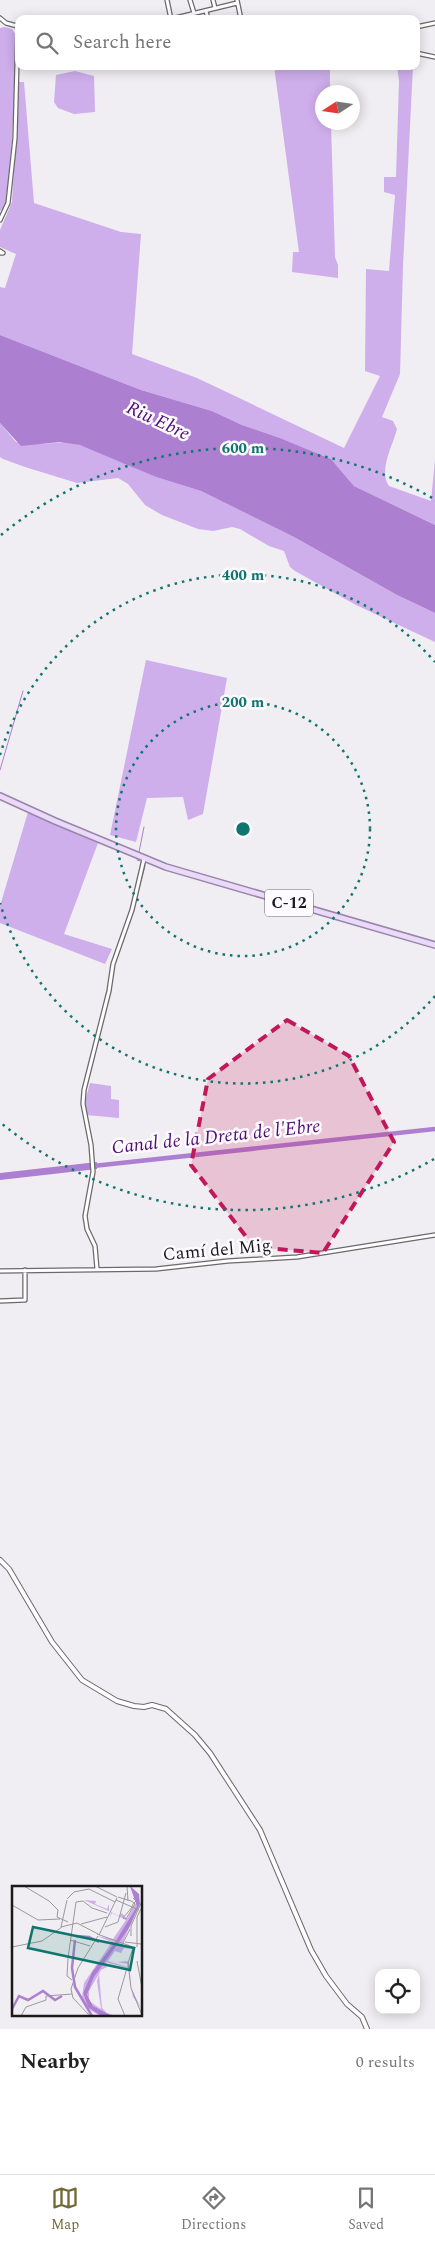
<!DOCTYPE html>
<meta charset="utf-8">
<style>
body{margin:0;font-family:Spectral,serif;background:#f6f6f6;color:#222}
.controls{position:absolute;right:15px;bottom:15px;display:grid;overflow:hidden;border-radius:10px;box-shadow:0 2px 12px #0003}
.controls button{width:45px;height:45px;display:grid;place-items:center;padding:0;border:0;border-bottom:1px solid #e0e0e0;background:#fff;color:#222;font:25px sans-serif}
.compass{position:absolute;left:315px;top:85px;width:45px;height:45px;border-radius:50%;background:#fff;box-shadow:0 2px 12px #0003;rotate:258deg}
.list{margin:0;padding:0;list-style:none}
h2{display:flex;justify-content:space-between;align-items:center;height:65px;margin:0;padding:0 20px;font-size:21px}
h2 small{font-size:16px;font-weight:400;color:#767676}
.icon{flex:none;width:28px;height:28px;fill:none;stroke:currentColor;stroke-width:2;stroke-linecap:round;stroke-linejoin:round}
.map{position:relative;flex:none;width:435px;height:2029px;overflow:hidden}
.search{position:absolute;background:#fff;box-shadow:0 2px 12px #0003;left:15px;right:15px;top:15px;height:55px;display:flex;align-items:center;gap:12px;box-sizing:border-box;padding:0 18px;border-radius:10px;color:#767676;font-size:19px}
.sheet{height:145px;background:#fff}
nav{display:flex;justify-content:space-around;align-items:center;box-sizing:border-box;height:70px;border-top:1px solid #e0e0e0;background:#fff;font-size:14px;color:#767676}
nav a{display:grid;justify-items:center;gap:2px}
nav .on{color:#726835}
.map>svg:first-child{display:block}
.green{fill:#ceaeeb}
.water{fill:#ac7fd1}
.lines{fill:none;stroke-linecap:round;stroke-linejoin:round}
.stream{stroke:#ac7fd1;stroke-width:1}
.canal{stroke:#ac7fd1;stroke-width:4.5}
.minor-casing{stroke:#6b696c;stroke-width:5.5}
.tertiary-casing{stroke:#6b696c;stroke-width:6}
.primary-casing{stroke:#9885a9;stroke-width:8}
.minor{stroke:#fff;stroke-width:3}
.tertiary{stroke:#fff;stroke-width:4}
.primary{stroke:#ead9f9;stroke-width:5}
.marked{fill:#c2185b;fill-opacity:0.2;stroke:#c2185b;stroke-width:4;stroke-dasharray:10 6;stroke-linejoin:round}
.ring{fill:none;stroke:#0f766e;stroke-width:2.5;stroke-dasharray:2.5 5}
.labels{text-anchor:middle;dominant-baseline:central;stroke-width:5;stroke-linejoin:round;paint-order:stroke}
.shield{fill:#fdfbff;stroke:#5e5e5f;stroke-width:1}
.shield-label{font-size:16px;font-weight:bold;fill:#1a1a1b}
.street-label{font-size:18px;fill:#1a1a1b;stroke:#fdfbff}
.water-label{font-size:19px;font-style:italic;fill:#4f0e74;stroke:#fdfbff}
.inset-river{fill:none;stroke:#ac7fd1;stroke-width:2.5}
.inset-road{fill:none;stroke:#9a999c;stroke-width:1}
.view{fill:#0f766e;fill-opacity:0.15;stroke:#0f766e;stroke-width:2.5}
.inset-edge{fill:none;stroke:#1a1a1b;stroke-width:2.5}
.centre{fill:#0f766e;stroke:#fdfbff;stroke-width:2.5}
.ring-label{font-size:15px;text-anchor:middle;font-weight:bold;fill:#0f766e;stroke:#fdfbff;stroke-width:5;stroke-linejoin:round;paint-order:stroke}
</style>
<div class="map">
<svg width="435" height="2029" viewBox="0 0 435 2029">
<rect width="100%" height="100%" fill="#f0eef2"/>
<!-- green -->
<path class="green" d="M5,27l7,2 5,8 -5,103 -6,62 -2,6 -4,3v-183z
M274,66h56v26h-8v30l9,1 4,134 3,8v13l-46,-6 1,-20h6z
M397,66h16l-10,200 -3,108 -18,43 11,4 4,8c-4,16 -19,42 -8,57l42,15 4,-41v65l-81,-39 -23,-27 -51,-21 -38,-13 -30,-14 -71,-21 -141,-55v-48l5,1 11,-34 -16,-7v-17l12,-28 7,-120h5l10,121 87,29 20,2 -9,120 65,24 147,70 36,-72 -15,-5 1,-102 23,2 6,-76 -11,-3v-15h12l3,-96z
M75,71l19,5 1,36 -21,2 -16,-6 -4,-6 2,-27z
M0,423l16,19 25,2 25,-2 20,4 70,31 45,14 93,46 103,58 38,18v29l-79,-37 -61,-34 -5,-4 -6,-16 -15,-5 -29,-17 -8,-2 -19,4 -15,-2 -36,-14 -17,-10 -17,-21 -10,-6 -41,5 -52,-16 -22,-8 -3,-2z
M146,660l81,18 -24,136 -15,6 -5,-23 -36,1 -11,44 -26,-7z
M28,812l70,31 -34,91 48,15 -7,15 -105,-41v-17z
M90,1083l21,3v13l8,1v18l-33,-3 -1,-14z"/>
<!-- water -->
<path class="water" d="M0,335l141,55 71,21 30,14 38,13 51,21 23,27 81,39v88l-38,-18 -103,-58 -93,-46 -45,-14 -76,-32 -20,-3 -39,4 -21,-23z
M97,1162v7l-97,11v-7z"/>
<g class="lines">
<!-- stream -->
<path class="stream" d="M0,770l23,-79
M139,852l5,-25
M137,860l3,1
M134,907l11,-41"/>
<!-- canal -->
<path class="canal" d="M93,1166l342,-37"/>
<!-- minor casing -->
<g class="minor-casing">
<path id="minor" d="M167,0l4,19
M190,0l4,13
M213,0l2,8
M237,0l4,19
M206,11l2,8
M0,18l6,5 11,3
M171,19l66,-16
M416,27l19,-4
M416,53l19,4
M0,220l8,-17 7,-65 3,-112
M0,251l3,2h-3
M97,1269l-2,-23 -8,-17 -2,-13 8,-44 -2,-27 -8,-41 1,-14 25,-99 4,-27 19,-54 12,-51
M0,1271l156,-2 72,-8 69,-4 138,-22
M0,1301l25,-1v-30"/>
</g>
<!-- tertiary casing -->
<g class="tertiary-casing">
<path id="tertiary" d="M0,1560l9,9 43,73 30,38 35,21 17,5 10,1 8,-2 14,4 29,26 15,18 50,77 51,120 15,26 21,28 15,13 5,12"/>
</g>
<!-- primary casing -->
<g class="primary-casing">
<path id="primary" d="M0,796l55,25 111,46 269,78"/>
</g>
<!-- minor -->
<use href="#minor" class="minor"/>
<!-- tertiary -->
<use href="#tertiary" class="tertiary"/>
<!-- primary -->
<use href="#primary" class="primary"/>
</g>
<!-- marked area -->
<path class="marked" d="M287,1020l62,36 45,86 -71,111 -69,-6 -63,-82 17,-86z"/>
<!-- distance rings -->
<g class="ring">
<circle cx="243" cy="829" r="127"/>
<path d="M435 996A254 254 0 0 1 0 903M0 755A254 254 0 0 1 435 662"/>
<path d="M434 1159A381 381 0 0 1 1 1123M1 535A381 381 0 0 1 434 499"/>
</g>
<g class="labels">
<!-- shield labels -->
<rect class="shield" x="265" y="889.5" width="48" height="27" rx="4"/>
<g class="shield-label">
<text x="289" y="903">C-12</text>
</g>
<!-- street labels -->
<g class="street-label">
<text transform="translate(217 1250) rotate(-5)">Camí del Mig</text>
</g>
<!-- water labels -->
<g class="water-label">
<text transform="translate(158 421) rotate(25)">Riu Ebre</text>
<text transform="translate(216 1137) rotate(-6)">Canal de la Dreta de l'Ebre</text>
</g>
</g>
<!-- overview -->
<g transform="translate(12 1886)">
<rect width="130" height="130" fill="#f0eef2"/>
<path d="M118,0l6,13 1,5v2l-22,36 -23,30 -9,21 5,14 8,5 4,4 -13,-8 -5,-11 2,-14 28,-41 -15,-6 16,3 13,-19 -14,-7 -2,4 1,-5 -27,-12 12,1 -1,3 12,5 2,-5v7l10,5 3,-3 5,6 9,-16zM120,35l-10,23 -2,1 10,4 -6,-1 -3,5 -6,-2 -7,10 19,6 1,-3 -11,-2 12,-1 2,27 10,20 -8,-11 -2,-9 -2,-16 -2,-4 -21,-6 1,5 -6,3 -12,21v10l12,8 -4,-28 2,-7 3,34 5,5 9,3h-4l-14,-7 -5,-3 -6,-5v-6l7,-18z" fill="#ceaeeb"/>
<path d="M118,0l9,8 1,10 -11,24 -35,49 -7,18 6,11 19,10h-11l-13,-9 -5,-14 9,-21 23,-30 22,-36z" fill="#ac7fd1"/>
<path class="inset-river" d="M64,50l13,1 10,5M63,54l-3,28 3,19 17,29M0,123l7,-13 9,4 15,-9 12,9 7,-4"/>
<path class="inset-road" d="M12,0l25,15 9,9 -1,7 11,5M83,0l22,11M115,0l1,15M106,11l13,4 2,1 2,2 -9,15 -3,-1 6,-7 3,-4v-1l2,-3 2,-2 -3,-3M55,13l7,-7 15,-3 26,13M104,14l23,10M0,19l26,15 22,-1M69,38l26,-7M49,41l16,-4 21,11M49,41l6,-27M93,41l13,-5 8,-29M85,48l39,14M87,49l18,-37M119,50v-10l11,-25M58,54l20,6M113,56l16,2M110,59l8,-16M0,61l30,-6 20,-14M125,61v-30l4,-8M121,62l-5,15 3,25 11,27M125,75l5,27M60,94l-5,-4 1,-18 8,-56 7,-1 9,7 15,5M9,130l5,-9 20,-7v-4l26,-2M78,130l-17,-18 -2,-9 7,-21 20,-32M113,130l-7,-17 9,-31"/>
<path class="view" d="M21,41l101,21 -4,22 -102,-22z"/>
<rect width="130" height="130" class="inset-edge"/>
</g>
<circle cx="243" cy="829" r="8" class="centre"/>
<g class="ring-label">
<text x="243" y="453">600 m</text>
<text x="243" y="580">400 m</text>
<text x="243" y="707">200 m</text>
</g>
</svg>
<div class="controls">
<button><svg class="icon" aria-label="locate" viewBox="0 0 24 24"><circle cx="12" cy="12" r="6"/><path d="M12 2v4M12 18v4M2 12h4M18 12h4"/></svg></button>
</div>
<svg class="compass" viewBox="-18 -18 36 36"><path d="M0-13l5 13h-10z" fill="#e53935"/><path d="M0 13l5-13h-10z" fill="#767676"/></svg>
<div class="search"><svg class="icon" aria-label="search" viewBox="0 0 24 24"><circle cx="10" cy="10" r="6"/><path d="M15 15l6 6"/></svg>Search here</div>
</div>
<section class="sheet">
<h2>Nearby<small>0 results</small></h2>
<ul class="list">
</ul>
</section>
<nav>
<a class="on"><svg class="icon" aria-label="map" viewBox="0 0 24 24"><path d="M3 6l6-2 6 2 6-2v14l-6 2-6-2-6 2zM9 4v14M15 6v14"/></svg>Map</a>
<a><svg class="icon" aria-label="directions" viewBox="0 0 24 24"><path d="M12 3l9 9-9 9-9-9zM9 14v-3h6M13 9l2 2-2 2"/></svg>Directions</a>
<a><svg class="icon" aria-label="saved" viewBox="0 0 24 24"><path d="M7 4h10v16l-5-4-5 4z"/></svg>Saved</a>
</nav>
